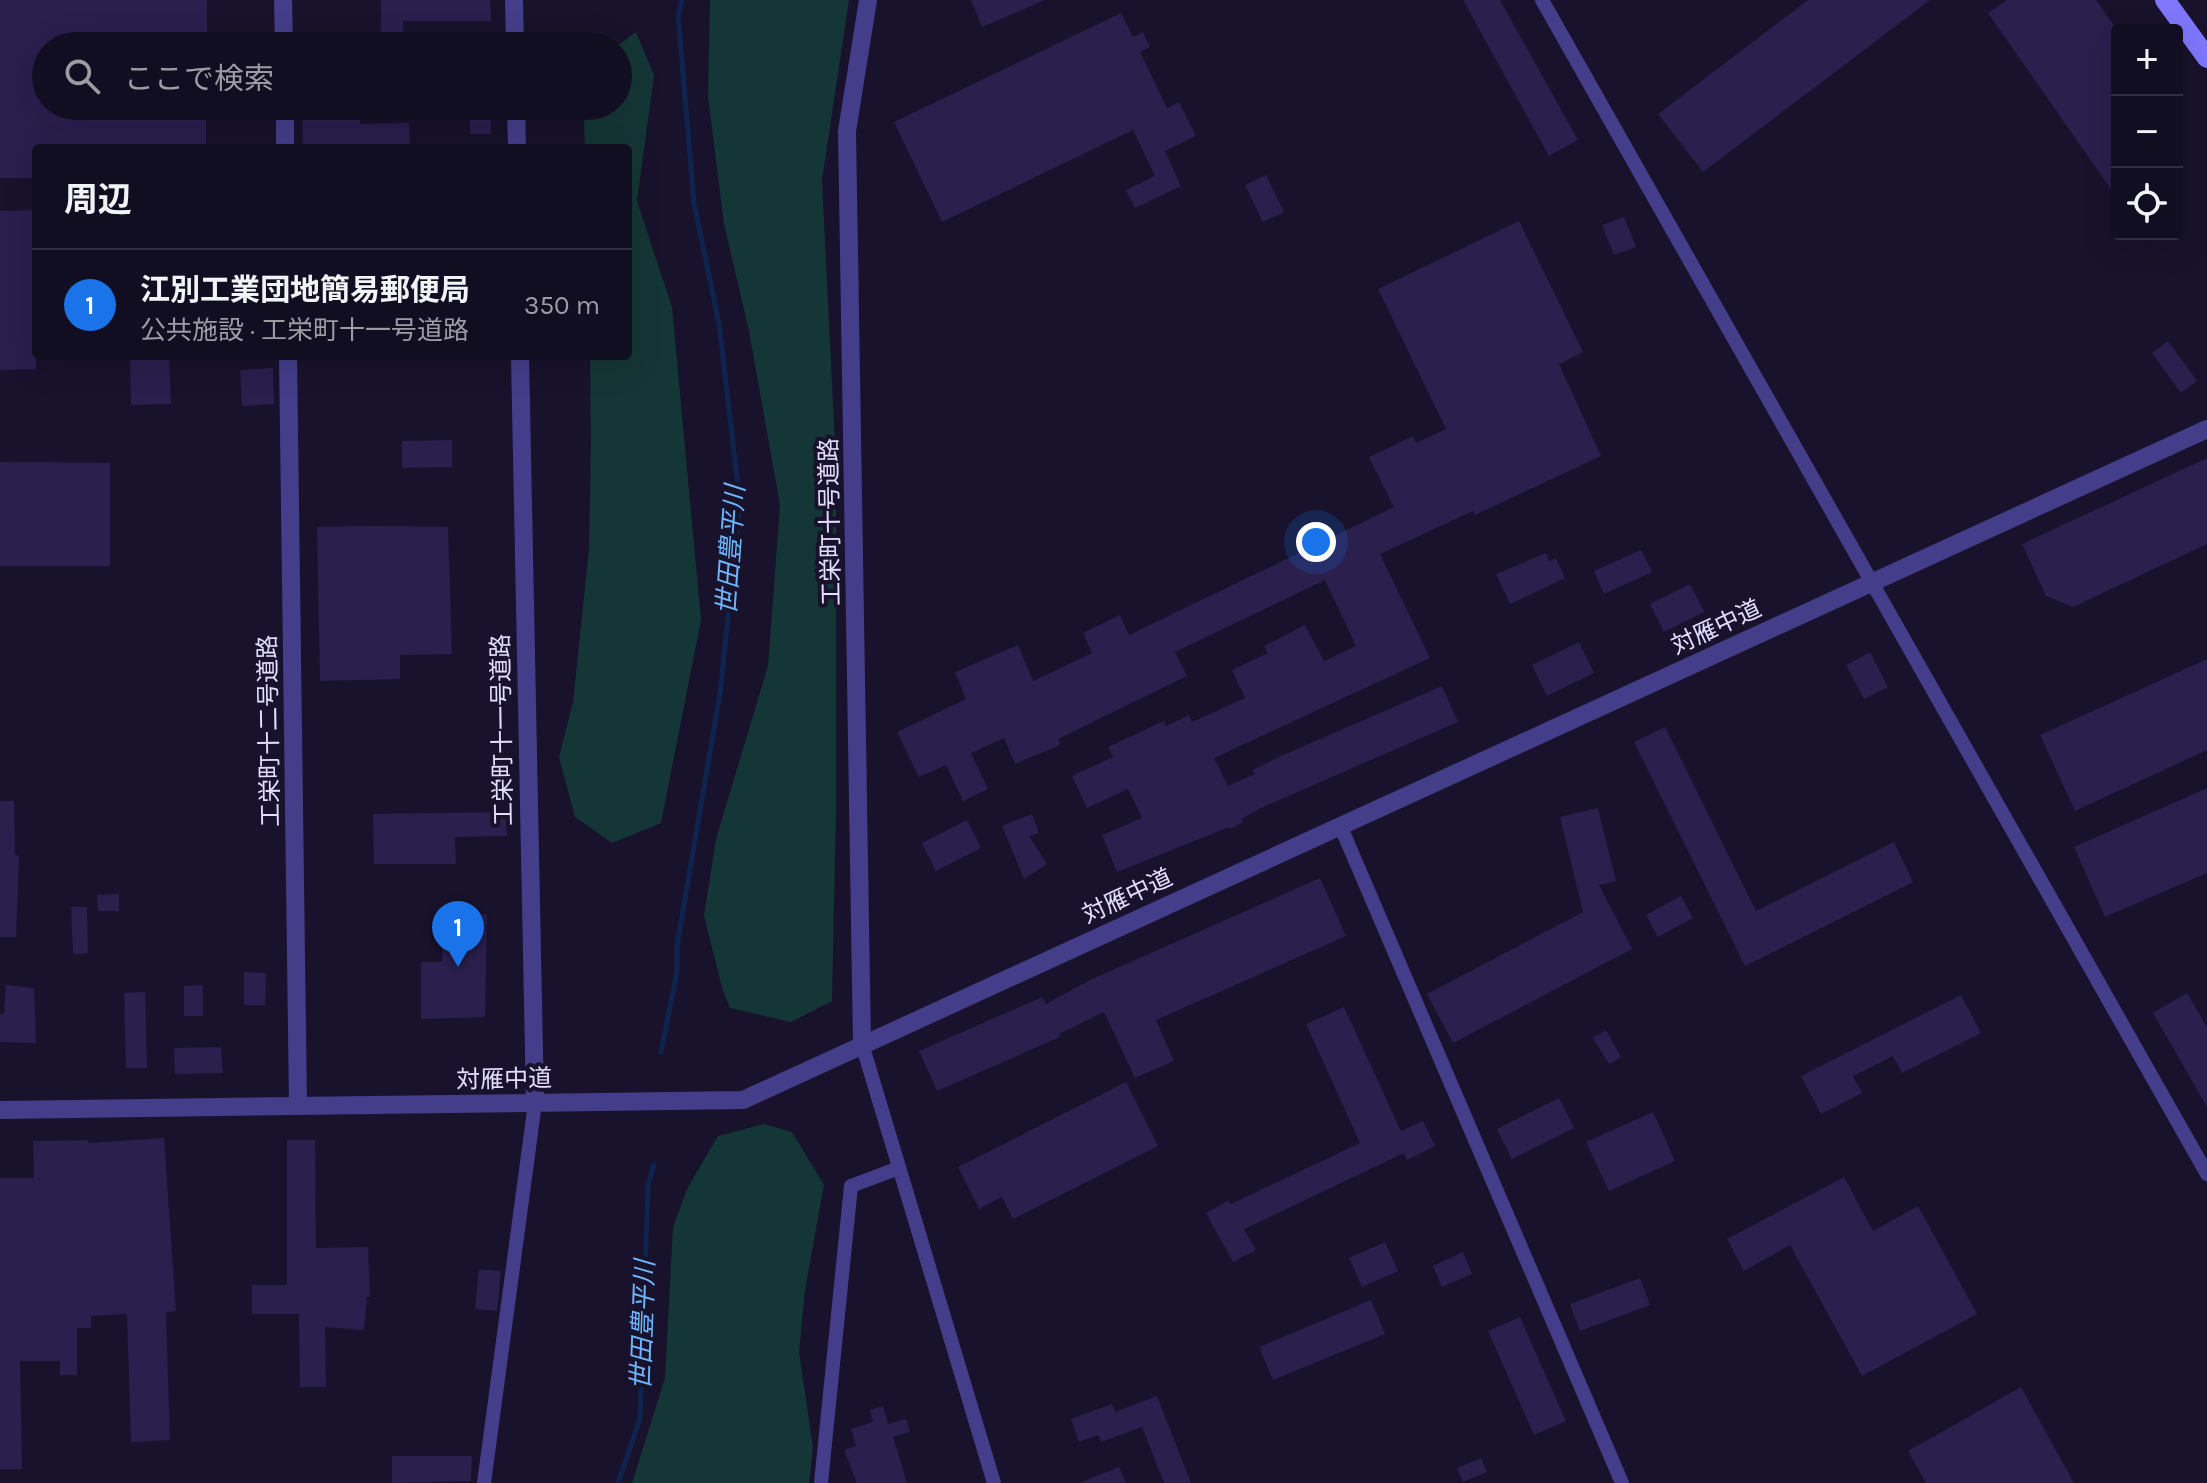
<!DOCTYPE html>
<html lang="ja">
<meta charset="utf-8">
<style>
body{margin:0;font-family:Karla,"Noto Sans JP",sans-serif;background:#1b172a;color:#f1f3f6}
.controls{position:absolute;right:24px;top:24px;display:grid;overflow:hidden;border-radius:8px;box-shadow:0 8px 32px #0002}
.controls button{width:72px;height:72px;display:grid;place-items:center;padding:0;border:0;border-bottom:2px solid #312e3f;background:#120e21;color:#f1f3f6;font:40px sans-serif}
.you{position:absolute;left:1316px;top:542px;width:28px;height:28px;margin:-20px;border:6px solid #fff;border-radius:50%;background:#1a73e8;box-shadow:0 0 0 12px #1a73e833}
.badge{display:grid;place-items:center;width:52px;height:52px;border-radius:50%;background:#1a73e8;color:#fff;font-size:26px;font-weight:700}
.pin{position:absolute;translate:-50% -66px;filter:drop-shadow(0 2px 4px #0008)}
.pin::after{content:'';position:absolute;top:42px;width:28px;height:24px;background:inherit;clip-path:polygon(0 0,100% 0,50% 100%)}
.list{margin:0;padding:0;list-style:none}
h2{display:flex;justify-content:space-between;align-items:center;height:104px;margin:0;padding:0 32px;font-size:34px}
h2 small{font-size:26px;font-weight:400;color:#9c9ca5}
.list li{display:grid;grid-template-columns:52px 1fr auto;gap:24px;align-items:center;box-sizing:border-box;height:112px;padding:0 32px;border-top:2px solid #312e3f}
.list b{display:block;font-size:30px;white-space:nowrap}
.list p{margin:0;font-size:26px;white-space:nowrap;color:#9c9ca5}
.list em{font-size:26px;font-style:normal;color:#9c9ca5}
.icon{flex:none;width:44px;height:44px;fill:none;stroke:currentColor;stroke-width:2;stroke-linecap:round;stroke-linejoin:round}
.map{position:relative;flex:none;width:2207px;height:1483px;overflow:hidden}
.search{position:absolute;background:#120e21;box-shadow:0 8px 32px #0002;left:32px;top:32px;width:600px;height:88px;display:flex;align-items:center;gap:20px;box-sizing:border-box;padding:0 28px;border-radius:44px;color:#9c9ca5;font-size:30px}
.panel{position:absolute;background:#120e21;box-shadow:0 8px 32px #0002;left:32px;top:144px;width:600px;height:216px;border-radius:8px}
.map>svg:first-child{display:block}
.green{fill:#153636}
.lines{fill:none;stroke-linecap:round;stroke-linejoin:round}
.stream{stroke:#0e244f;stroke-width:5}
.building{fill:#2a1f4d}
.minor{stroke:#443e8a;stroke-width:14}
.tertiary{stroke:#443e8a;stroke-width:18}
.secondary{stroke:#7f77fc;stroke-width:20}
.labels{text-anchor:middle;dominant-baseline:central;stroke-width:8;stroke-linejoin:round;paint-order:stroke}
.street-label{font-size:24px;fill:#e3defe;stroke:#18122c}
.water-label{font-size:26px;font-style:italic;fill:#6eb5fc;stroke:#18122c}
</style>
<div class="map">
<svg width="2207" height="1483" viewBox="0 0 2207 1483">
<rect width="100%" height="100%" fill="#18122c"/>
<!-- green -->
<path class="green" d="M710,0h139l-27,180 14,286v343l-4,192 -41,21 -61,-14 -7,-17 -19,-75 12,-77 52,-173 12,-161 -31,-174 -25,-107 -16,-128z
M636,32l18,43 -17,126 35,106 29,313 -40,203 -49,20 -37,-26 -16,-60 14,-55 16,-153 2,-109 -1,-84h38v-208h-43l-1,-26 6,-16h28l-1,-60z
M764,1124l28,8 32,53 -19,105 -6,62 14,95 -4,36h-177l33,-105 8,-151 15,-40 30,-51z"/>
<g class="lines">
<!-- stream -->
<path class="stream" d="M661,1052l16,-80v-26l43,-253 20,-190 -21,-179 -25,-121 -16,-188 4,-15
M618,1483l22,-64 8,-234 6,-20"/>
</g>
<!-- building -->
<path class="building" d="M0,0h207v46h-161v60h160v42h-170v30h-36z
M381,0h109l1,21h-88v25h-101v-14h79z
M971,0h74l-63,27z
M1463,0h37l78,140 -29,16z
M1808,0h122l-227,172 -45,-58z
M2007,0h89l21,30v168l-129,-185z
M1121,13l12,24 10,-5 7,15 -10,5 27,56 12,-6 17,34 -31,15 16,35 -46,22 -9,-18 29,-14 -22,-46 -191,92 -48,-100z
M302,106h58v18l49,-1 1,25h-107z
M470,106h21v28h-21z
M1266,175l18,37 -21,10 -18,-37z
M36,210v159l-36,1v-159z
M1624,217l12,30 -22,8 -12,-30z
M1519,221l64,131 -24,12 42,92 -126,59 -2,-4 -93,43 50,104 -216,100 14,28 27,-12 -2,-4 28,-14 161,-70 16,36 -195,85 -22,12 2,3 -13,7 -1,-2 -112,45 -15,-37 40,-17 -14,-29 -41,19 -15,-32 41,-19 -5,-10 56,-26 2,5 23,-11 3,7 53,-24 -13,-28 36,-17 -4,-7 41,-21 19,36 32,-15 -31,-66 -150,72 12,24 -129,63 2,6 -45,19 -11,-26 -33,15 17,36 -25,12 -17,-36 -27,12 -22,-45 69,-33 -11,-27 63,-27 15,36 59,-28 -9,-20 37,-18 9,20 265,-128 -25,-50 44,-21 3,7 30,-14 -68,-140z
M2168,341l29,40 -16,12 -29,-40z
M130,356h39l2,48 -40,1z
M273,368l1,36 -32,2 -2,-36z
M452,440v27l-50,1v-27z
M2207,458v86l-134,63 -27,-11 -24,-52z
M0,462l110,1v103h-110z
M376,526l72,1 4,127 -52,1v24l-80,2 -3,-154z
M1641,550l11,22 -48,22 -10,-23z
M1546,553l3,8 7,-3 9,20 -55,26 -14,-30z
M1690,584l14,28 -40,20 -14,-28z
M1579,642l15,31 -47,23 -15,-31z
M1870,652l18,35 -24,12 -18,-34z
M2207,659v91l-132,61 -35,-76z
M1665,727l91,184 138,-69 19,40 -168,84 -111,-224z
M2207,788v85l-102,44 -31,-70z
M0,801h14l1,54 4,1 -3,81h-16z
M1598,808l18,73 -17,4 33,64 -179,94 -26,-49 156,-82 -23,-95z
M506,812l1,24 -52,1 1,27h-82l-1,-50z
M1032,814l7,19 -10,3 18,28 -23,15 -22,-53z
M967,820l14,28 -45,23 -14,-28z
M1320,878l26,58 -190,84 18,41 -39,17 -31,-66 -45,22 1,3 -123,54 -18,-40 123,-54 4,7 44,-24z
M119,894v17h-21l-1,-16z
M1681,896l12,22 -35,19 -12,-22z
M71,907h16l1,46 -15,1z
M443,913l44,1 -2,103 -64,2v-57h21z
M244,972l22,1 -1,32h-21z
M6,985l28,3 2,55 -36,-1v-28h4z
M203,985v31h-19v-30z
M145,992l2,76h-21l-2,-75z
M2187,993l20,34v80l-54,-94z
M1961,995l20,38 -79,40 -9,-17 -40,20 9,17 -41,21 -20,-38z
M1344,1007l57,124 22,-10 12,25 -28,14 -3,-7 -160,76 12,21 -23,12 -27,-49 22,-12 3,3 129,-61 -54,-119z
M1606,1030l15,27 -12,7 -16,-26z
M221,1047l2,26 -48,1 -1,-26z
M1126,1082l32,64 -145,73 -11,-22 -23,12 -21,-42z
M1559,1098l15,30 -62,31 -15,-30z
M1653,1112l22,49 -66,30 -23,-49z
M164,1138l12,173 -10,1 4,128 -39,2 -4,-128 -36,2v12h-14v47h-17v-14h-40l2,108h-22v-291h34l-1,-37 55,-1v3z
M287,1140h28l1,108 52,-1 2,50h-3l-3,33 -39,-3 1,60h-26l-1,-73h-47v-29h35z
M1844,1177l29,54 45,-25 59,108 -115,62 -72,-131 -46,26 -17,-32z
M1385,1242l13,29 -36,16 -13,-29z
M1463,1252l9,22 -30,13 -9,-21z
M479,1269l22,2 -4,40 -22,-2z
M1640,1278l10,27 -70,26 -10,-27z
M1371,1300l14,34 -112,46 -14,-33z
M1520,1317l46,104 -32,14 -46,-104z
M2021,1387l53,96h-148l-18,-32z
M1157,1396l34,87h-27l-22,-56 -41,15 -3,-7 -19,7 -8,-23 41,-15 3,8z
M883,1406l5,18 18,-5 4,13 -17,5 14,46h-50l-13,-33 12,-4 -5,-17 22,-7 -3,-12z
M392,1456h80l-1,25 -79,2z
M1481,1458l6,14 -24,10 -6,-14z
M1119,1467l7,16h-44v-1z"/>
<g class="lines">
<!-- minor -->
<path class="minor" d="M1542,0l665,1174
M1340,825l282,658
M862,1044l132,439
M484,1483l51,-380
M821,1483l30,-297 48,-18"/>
<!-- tertiary -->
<path class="tertiary" d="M283,0l1,46
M514,0l1,46
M285,106v42
M516,106l1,42
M288,356l10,750
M520,356l15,747
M862,1044l-15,-913 21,-131
M0,1110l743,-10 1464,-671"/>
<!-- secondary -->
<path class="secondary" d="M2165,0l42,58"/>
</g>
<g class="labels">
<!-- street labels -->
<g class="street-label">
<text transform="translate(830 522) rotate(-91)">工栄町十号道路</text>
<text transform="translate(1716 627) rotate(-25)">対雁中道</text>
<text transform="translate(502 730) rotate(-91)">工栄町十一号道路</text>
<text transform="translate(269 731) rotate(-91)">工栄町十二号道路</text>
<text transform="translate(1127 896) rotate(-25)">対雁中道</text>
<text transform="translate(504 1079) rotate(-1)">対雁中道</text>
</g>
<!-- water labels -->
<g class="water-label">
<text transform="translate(731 550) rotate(-86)">世田豊平川</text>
<text transform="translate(643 1325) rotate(-88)">世田豊平川</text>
</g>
</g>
</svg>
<div class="controls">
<button>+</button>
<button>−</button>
<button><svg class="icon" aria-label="locate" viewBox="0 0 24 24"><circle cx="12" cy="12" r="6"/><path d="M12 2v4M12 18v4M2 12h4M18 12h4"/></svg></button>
</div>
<div class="you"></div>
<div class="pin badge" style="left:458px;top:967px">1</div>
<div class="search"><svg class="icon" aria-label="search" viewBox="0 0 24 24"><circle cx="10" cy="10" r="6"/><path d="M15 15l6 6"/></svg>ここで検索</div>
<section class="panel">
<h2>周辺<small></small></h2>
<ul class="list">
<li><span class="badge">1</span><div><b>江別工業団地簡易郵便局</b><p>公共施設 · 工栄町十一号道路</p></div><em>350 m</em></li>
</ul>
</section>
</div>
